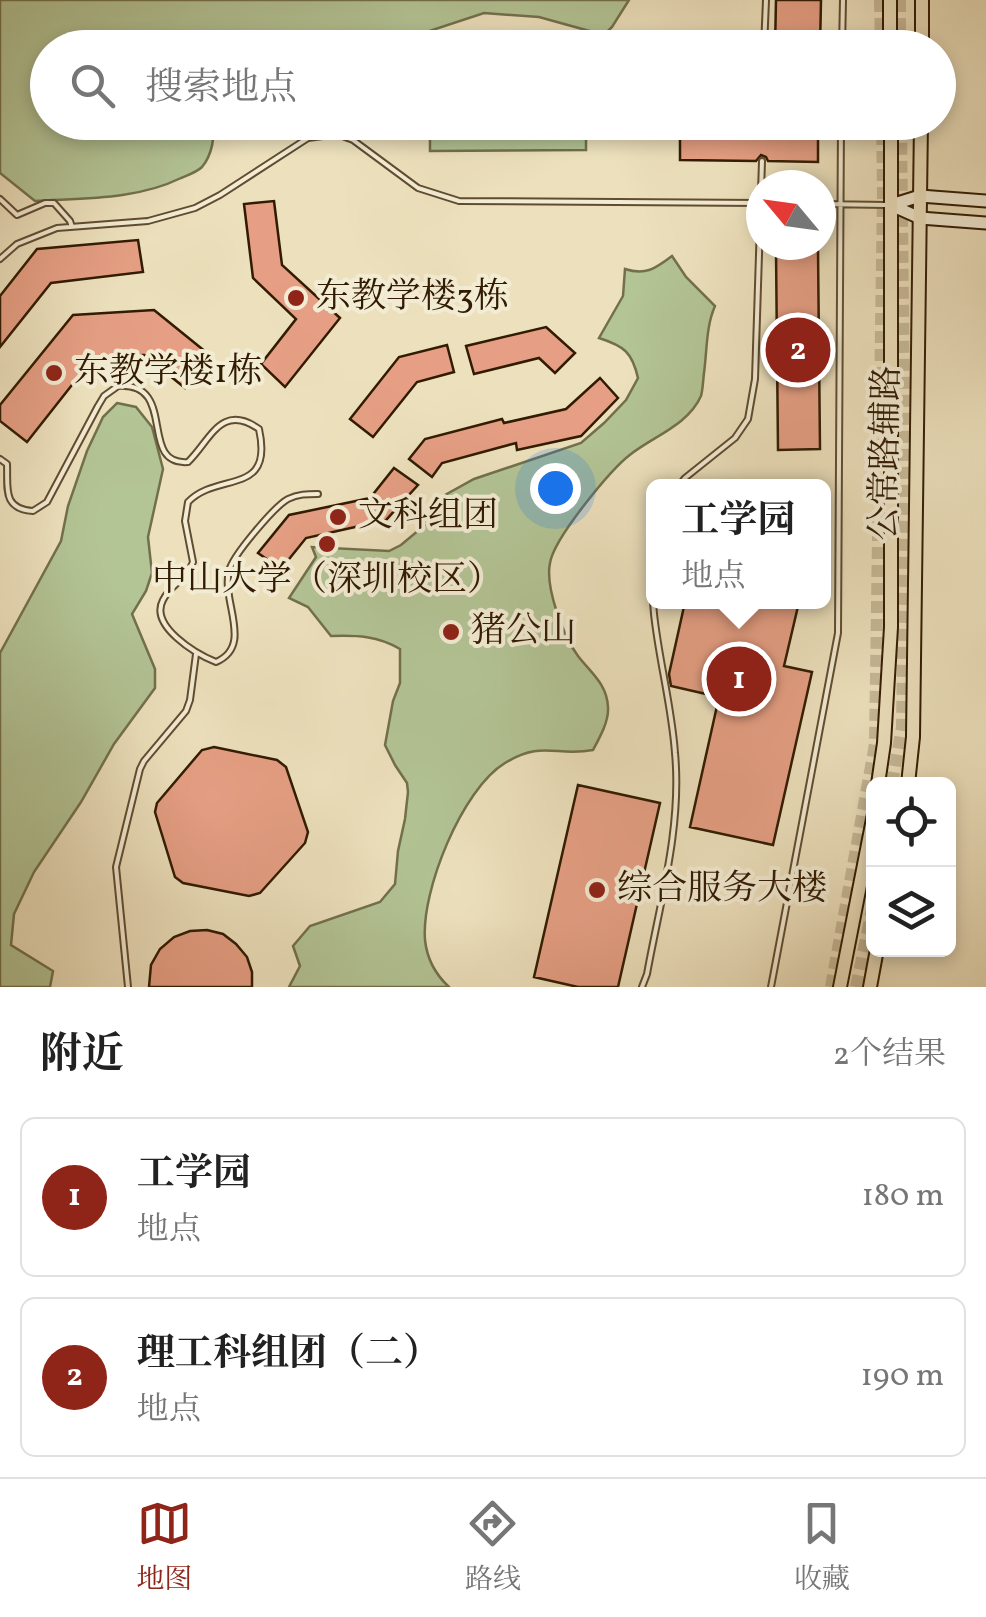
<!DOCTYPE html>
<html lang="zh">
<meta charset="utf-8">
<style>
body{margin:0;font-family:Vollkorn,"Noto Serif SC",serif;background:#f6f6f6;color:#222}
.controls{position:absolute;right:30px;bottom:30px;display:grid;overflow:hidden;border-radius:15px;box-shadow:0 5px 15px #0003}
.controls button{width:90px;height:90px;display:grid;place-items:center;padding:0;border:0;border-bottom:2px solid #e0e0e0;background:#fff;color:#222;font:50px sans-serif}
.compass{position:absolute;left:746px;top:170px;width:90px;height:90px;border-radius:50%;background:#fff;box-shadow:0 5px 15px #0003;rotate:299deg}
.you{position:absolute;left:555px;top:488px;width:35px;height:35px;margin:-25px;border:8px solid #fff;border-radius:50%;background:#1a73e8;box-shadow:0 0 0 15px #1a73e833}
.badge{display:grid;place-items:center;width:65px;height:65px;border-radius:50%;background:#8f2418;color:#fff;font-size:32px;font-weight:700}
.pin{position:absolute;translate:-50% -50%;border:5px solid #fff;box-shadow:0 2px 10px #0006}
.popup{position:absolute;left:646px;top:479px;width:185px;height:130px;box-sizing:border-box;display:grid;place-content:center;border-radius:15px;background:#fff;filter:drop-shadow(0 2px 8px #0005);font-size:32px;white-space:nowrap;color:#767676}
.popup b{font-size:38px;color:#222}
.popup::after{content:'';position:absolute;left:50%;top:100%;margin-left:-20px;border:20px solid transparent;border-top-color:#fff}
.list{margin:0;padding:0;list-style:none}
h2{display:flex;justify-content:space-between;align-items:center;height:130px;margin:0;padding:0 40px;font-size:42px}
h2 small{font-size:32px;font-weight:400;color:#767676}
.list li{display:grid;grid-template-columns:65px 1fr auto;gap:30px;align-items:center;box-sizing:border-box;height:160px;margin:0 20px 20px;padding:0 20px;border:2px solid #e0e0e0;border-radius:15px}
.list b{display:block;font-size:38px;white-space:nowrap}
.list p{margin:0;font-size:32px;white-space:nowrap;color:#767676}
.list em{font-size:32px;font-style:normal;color:#767676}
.icon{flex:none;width:55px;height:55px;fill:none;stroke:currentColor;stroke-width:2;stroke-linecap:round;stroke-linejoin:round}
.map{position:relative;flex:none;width:986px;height:987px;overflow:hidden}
.search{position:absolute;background:#fff;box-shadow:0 5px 15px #0003;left:30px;right:30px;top:30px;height:110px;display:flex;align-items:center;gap:25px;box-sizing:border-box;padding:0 35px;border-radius:55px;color:#767676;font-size:38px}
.sheet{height:490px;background:#fff}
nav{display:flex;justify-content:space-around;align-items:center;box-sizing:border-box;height:140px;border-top:2px solid #e0e0e0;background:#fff;font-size:28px;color:#767676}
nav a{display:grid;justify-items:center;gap:5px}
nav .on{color:#8f2418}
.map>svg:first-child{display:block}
.green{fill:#b3c495;stroke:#72704c;stroke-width:2.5}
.building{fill:#e69f84;stroke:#311b02;stroke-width:2.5}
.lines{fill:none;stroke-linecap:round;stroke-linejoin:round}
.trunk-tunnel{stroke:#c7b998;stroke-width:12;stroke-dasharray:12 6;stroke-linecap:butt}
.service-casing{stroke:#604c31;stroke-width:8}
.secondary-casing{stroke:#311b02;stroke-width:15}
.primary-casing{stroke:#311b02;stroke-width:16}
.service{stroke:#f3ecd4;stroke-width:4}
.secondary{stroke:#f3ecd4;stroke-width:11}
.primary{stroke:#ede1bd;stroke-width:12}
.poi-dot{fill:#8f2418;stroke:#f3ecd4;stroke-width:4}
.labels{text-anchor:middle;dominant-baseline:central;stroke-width:8;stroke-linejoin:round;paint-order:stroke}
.poi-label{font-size:35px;fill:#311b02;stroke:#f3ecd4;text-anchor:start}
.street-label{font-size:35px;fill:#311b02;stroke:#f3ecd4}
</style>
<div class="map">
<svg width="986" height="987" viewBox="0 0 986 987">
<rect width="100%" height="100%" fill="#ede1bd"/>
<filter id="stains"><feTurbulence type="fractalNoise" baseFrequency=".002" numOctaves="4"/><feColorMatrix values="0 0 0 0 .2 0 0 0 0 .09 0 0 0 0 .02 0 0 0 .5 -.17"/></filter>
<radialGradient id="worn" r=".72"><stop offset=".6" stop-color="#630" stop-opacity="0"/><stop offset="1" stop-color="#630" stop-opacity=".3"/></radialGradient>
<!-- green -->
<path class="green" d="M0,0h629l-17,27 -8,8 -65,-18 -55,-4 -76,25 -10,9 -350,1v74h165c2,15 -1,33 -11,45 -5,5 -14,8 -21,11 -45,22 -97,20 -146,23l-35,-28z
M430,123h156v27l-156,1z
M672,256l14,21 29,29c-9,20 -8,45 -11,67 -1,7 -1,16 -3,23 -13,29 -47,40 -70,58 -20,15 -77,84 -81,109 -5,24 13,73 28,93 13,17 29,28 30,51 1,14 -8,30 -15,43 -37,7 -51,-10 -88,13 -43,26 -84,128 -80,177 2,19 10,34 24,47h-160l11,-21 -7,-20 17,-20 70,-24 15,-18 3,-33 7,-32 3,-27 -1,-9 -12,-18 -10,-20 8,-44 7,-18v-34c-22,-13 -43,-14 -69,-13l-23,-29 -19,-9 27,-41 -4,-10 77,4 12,-6 24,-20 11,-23 9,-7 29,-16 107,-36 23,-20 22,-23 12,-22c-6,-26 -14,-32 -39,-40l24,-42 2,-27c21,7 31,-1 47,-13z
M117,403l19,4 16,20 11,42 -15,68 4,36 -6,18 -14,23 23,55v19l-41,56 -33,58 -47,70 -20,42 -3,31 42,26 -3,16h-50v-334l61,-112 7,-35 19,-55 16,-34z"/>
<!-- building -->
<path class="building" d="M776,0h45l-1,48h-45z
M680,122h138v40l-50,-1 -2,-4 -5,-2 -5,6 -76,-1z
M274,201l8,64 58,53 -55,69 -24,-23 35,-45 -43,-41 -9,-74z
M138,240l5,32 -92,11 -51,64v-51l37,-47z
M818,250l2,199 -42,1 -2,-199z
M154,310l58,47 -27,31 -41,-33 -50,2 -67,85 -27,-21v-16l73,-90z
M546,327l29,26 -20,20 -16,-15 -65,16 -8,-28z
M447,345l7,27 -37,10 -44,55 -23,-18 49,-62z
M600,378l18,20 -37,38 -64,14 -1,-7 -74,20 -10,14 -23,-18 16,-20 77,-20 2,4 62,-14z
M394,468l24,17 -32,35 -80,18 -25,31 -23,-16 31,-38 81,-17z
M685,602h114l-15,64 28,6 -39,173 -83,-18 29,-130 -48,-11 -2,-12z
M214,747l63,13 9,7 22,65 -3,11 -45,50 -11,3 -66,-13 -8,-6 -20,-65 2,-9 45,-53z
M578,785l82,18 -42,184h-40l-44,-10z
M207,930l16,4 13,10 11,13 5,15v15h-103l2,-22 9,-16 14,-12 16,-6z"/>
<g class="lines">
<!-- trunk-tunnel -->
<path class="trunk-tunnel" d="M880,0l1,48
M900,0v48
M892,784l10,-57 3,-227 -4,-378
M831,987l44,-243 8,-552 -1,-70
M856,987l18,-87"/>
<!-- service casing -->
<g class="service-casing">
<path id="service" d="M764,48l2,-48
M842,48l1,-48
M0,199l17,16 28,-12h9l16,18 2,6
M821,204l65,1
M0,259l17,-15 40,-16 91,-7 47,-13 25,-13 88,-57 29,-4 16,6 65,48 41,13 302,2
M0,459l7,5c1,24 -5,45 26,47l14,-9 51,-96 6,-10 14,-10c61,-4 19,80 70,76 22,-21 33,-60 71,-33 15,68 -41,42 -71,73l-3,19 8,41c-6,17 -23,23 -30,38 -14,26 33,54 53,62 38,-16 5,-61 13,-91 3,-15 46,-65 59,-72 10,-5 19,-5 30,-5
M678,487l7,-9 50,-40 13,-19 7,-40 7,-218
M128,987l-12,-120 24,-98 4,-8 42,-50 4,-11 6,-46
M642,987l5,-13c13,-72 35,-147 28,-221 -5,-70 -30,-134 -21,-206
M771,987l67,-354 3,-511"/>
</g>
<!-- secondary casing -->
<g class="secondary-casing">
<path id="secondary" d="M891,205l29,13 66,5
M891,205l29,-9 66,5"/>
</g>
<!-- primary casing -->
<g class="primary-casing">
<path id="primary" d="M890,0v48
M922,48v-48
M878,784l6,-41 7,-116v-505
M908,784l5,-47 8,-615
M840,987l34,-173
M870,987l7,-38"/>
</g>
<!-- service -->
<use href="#service" class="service"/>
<!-- secondary -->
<use href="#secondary" class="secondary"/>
<!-- primary -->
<use href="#primary" class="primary"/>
</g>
<!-- markers -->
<g class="poi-dot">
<circle cx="296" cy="298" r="10"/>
<circle cx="54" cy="373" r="10"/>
<circle cx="338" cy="517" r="10"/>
<circle cx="327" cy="544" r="10"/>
<circle cx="451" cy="632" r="10"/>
<circle cx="597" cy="890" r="10"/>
</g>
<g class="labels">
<!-- poi labels -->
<g class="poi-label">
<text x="316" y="298">东教学楼3栋</text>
<text x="74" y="373">东教学楼1栋</text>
<text x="358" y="517">文科组团</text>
<text x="327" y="581" text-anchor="middle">中山大学（深圳校区）</text>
<text x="471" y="632">猪公山</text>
<text x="617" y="890">综合服务大楼</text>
</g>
<!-- street labels -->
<g class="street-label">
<text transform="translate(887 453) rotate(-89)">公常路辅路</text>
</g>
</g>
<rect width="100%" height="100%" filter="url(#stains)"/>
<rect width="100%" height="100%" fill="url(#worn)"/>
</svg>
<div class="controls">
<button><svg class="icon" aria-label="locate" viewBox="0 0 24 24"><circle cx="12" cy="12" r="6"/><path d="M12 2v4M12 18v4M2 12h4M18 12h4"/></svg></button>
<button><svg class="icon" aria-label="layers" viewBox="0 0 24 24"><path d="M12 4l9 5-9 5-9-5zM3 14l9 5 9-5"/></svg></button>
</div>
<svg class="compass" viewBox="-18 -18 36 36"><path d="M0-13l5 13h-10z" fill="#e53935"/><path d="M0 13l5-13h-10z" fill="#767676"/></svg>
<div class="you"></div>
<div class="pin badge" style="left:739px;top:679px">1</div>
<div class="popup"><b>工学园</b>地点</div>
<div class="pin badge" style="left:798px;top:350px">2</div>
<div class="search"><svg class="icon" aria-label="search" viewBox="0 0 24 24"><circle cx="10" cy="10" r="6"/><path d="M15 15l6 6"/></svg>搜索地点</div>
</div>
<section class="sheet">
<h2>附近<small>2个结果</small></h2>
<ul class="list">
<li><span class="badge">1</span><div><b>工学园</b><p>地点</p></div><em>180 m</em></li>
<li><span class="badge">2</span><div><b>理工科组团（二）</b><p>地点</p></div><em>190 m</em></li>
</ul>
</section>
<nav>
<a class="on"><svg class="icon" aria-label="map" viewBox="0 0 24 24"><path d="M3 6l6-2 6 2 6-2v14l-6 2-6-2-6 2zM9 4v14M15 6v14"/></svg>地图</a>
<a><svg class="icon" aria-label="directions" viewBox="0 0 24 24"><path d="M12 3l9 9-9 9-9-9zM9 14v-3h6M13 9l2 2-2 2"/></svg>路线</a>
<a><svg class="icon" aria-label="saved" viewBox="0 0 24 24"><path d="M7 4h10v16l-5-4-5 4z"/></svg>收藏</a>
</nav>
